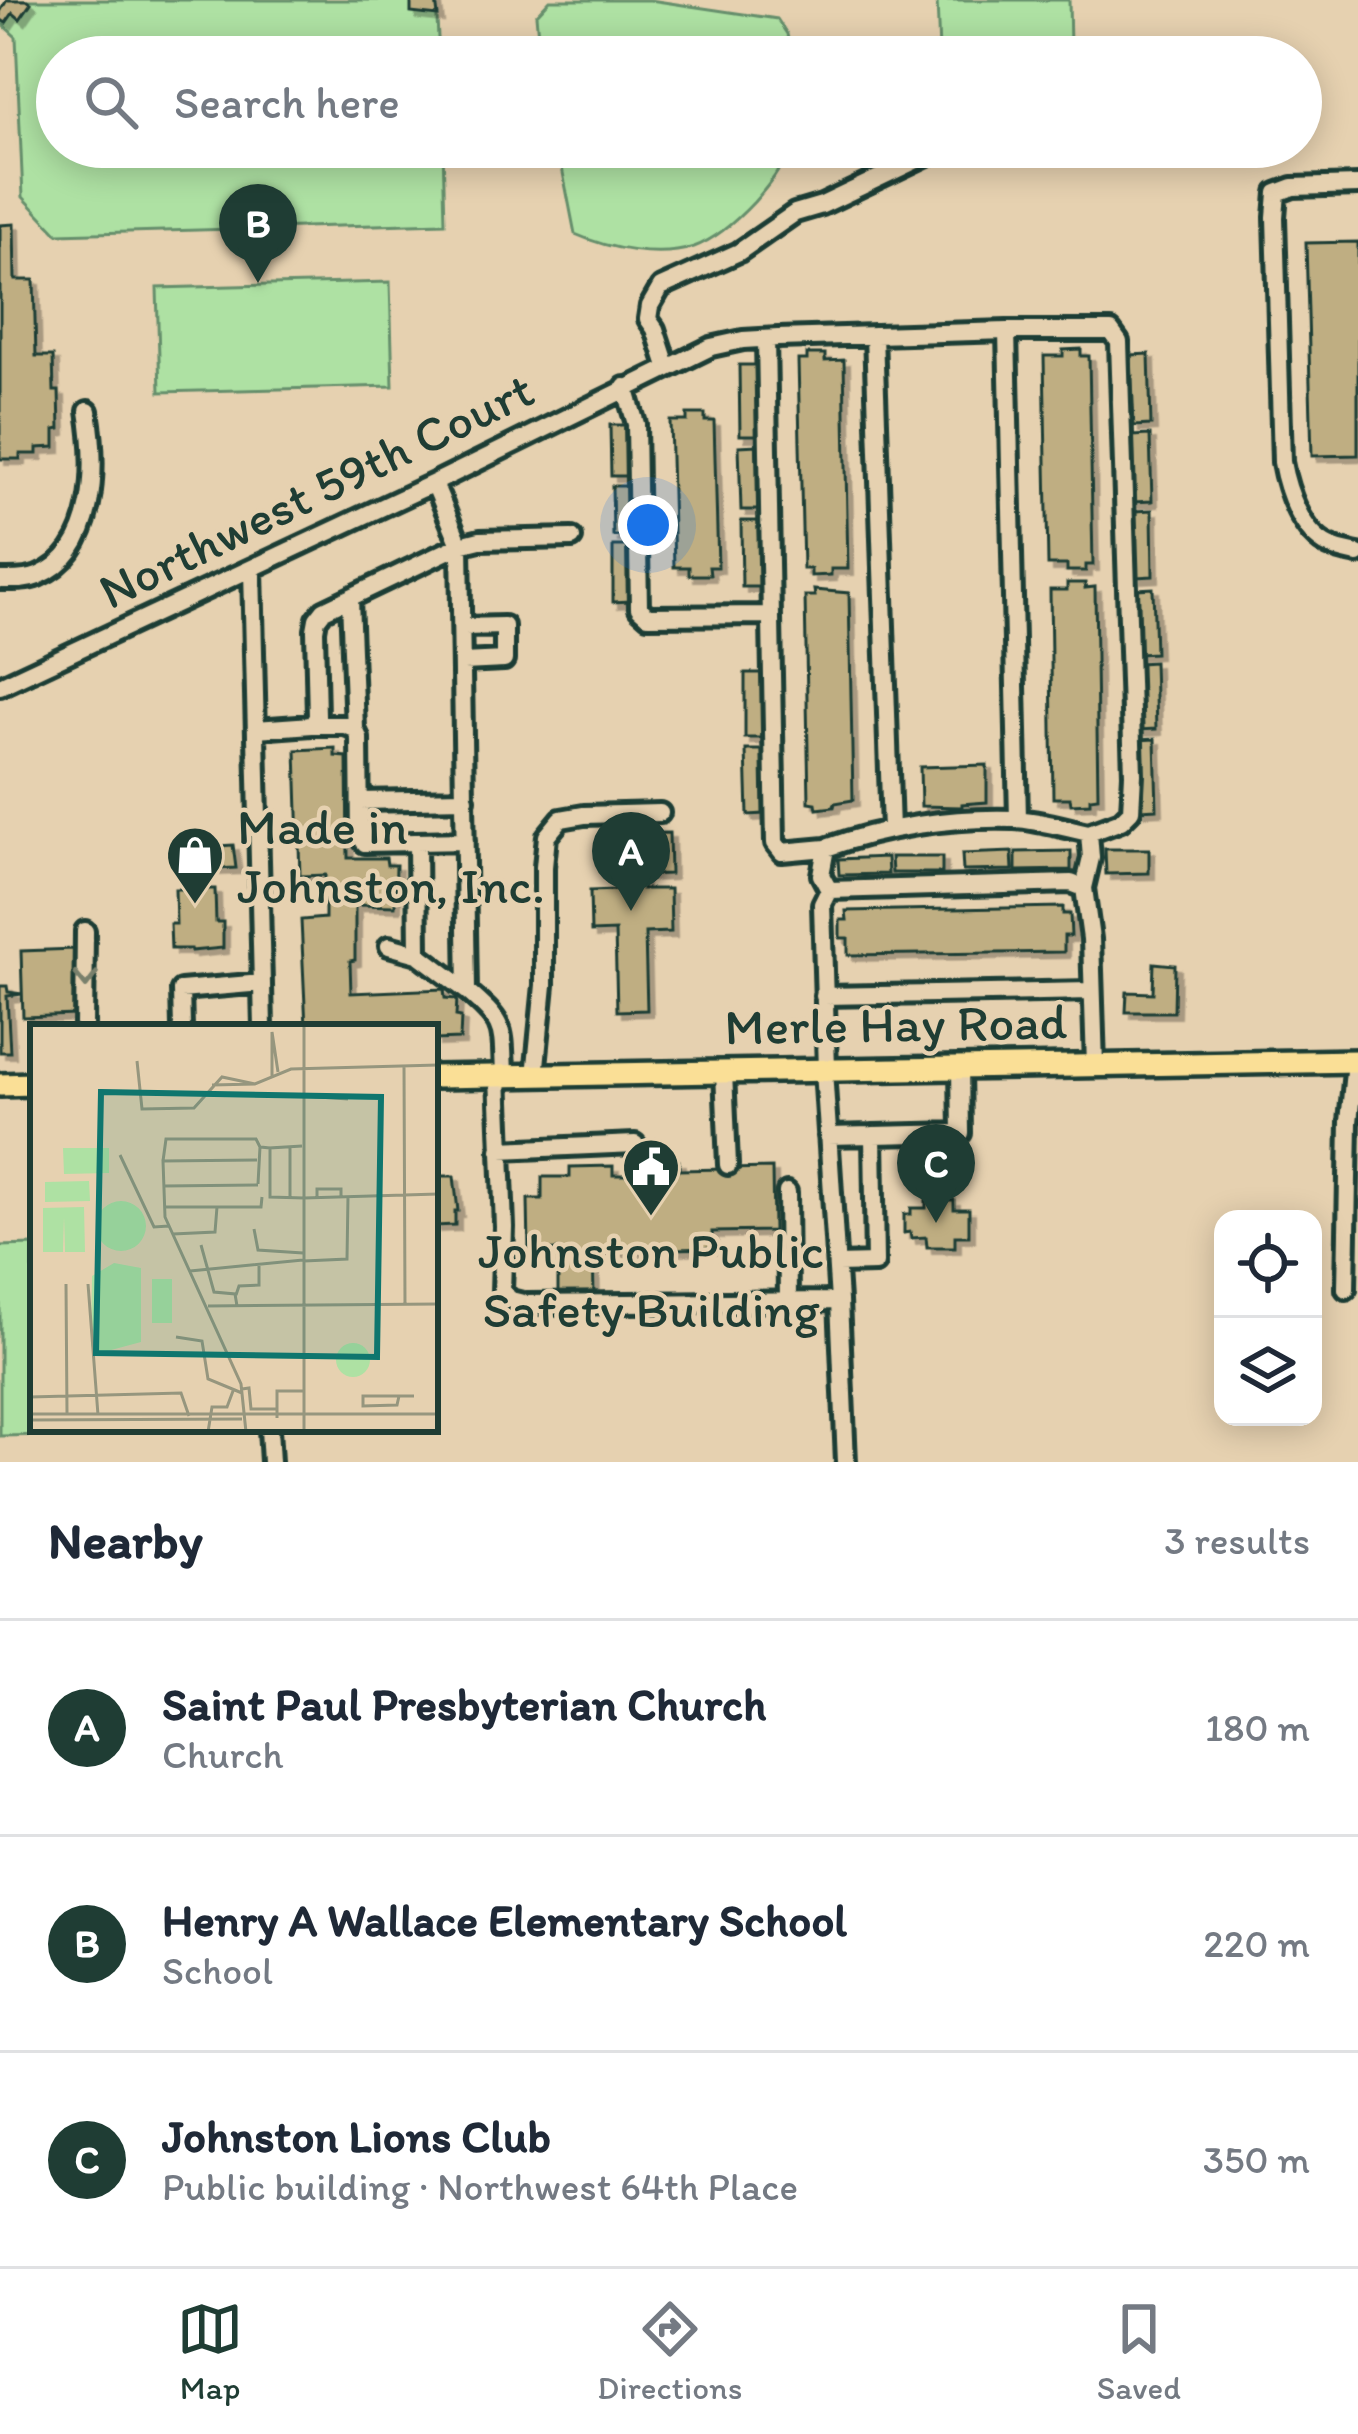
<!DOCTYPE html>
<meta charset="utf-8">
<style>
body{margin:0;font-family:Itim,sans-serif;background:#f6f6f7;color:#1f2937}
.controls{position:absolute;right:36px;bottom:36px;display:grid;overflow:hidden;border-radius:24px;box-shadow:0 6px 30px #0003}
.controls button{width:108px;height:108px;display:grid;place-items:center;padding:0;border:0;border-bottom:3px solid #e0e1e3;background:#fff;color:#1f2937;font:60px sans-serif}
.you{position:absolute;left:648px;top:525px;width:42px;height:42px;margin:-30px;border:9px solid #fff;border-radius:50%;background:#1a73e8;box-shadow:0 0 0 18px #1a73e833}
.badge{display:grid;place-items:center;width:78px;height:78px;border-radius:50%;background:#1f3d34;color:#fff;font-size:39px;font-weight:700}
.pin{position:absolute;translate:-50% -99px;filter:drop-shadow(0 3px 6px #0008)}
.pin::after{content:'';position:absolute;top:63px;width:42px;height:36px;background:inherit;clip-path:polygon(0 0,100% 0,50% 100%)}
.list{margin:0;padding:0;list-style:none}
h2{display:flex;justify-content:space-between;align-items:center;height:156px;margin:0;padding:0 48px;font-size:51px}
h2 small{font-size:39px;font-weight:400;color:#747a83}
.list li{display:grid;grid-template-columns:78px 1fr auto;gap:36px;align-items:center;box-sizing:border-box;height:216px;padding:0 48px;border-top:3px solid #e0e1e3}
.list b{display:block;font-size:45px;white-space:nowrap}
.list p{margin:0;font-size:39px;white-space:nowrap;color:#747a83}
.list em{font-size:39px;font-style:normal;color:#747a83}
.icon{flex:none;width:66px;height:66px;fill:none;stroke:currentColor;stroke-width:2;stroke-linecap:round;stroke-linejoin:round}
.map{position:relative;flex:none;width:1358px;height:1462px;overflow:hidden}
.search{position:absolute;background:#fff;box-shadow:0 6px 30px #0003;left:36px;right:36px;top:36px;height:132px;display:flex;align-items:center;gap:30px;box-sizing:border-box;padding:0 42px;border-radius:66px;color:#747a83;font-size:45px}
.sheet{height:804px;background:#fff}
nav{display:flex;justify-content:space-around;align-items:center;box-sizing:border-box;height:168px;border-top:3px solid #e0e1e3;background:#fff;font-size:33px;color:#747a83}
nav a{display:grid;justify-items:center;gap:6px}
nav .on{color:#1f3d34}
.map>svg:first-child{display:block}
.green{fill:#aee1a3;stroke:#668f6c;stroke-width:3}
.building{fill:#bfae82;stroke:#1f3d34;stroke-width:3;filter:url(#shadow)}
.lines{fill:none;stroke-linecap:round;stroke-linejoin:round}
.minor-casing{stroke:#1f3d34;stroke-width:26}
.major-casing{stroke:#1f3d34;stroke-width:30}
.minor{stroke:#e6d1b0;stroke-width:16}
.major{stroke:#fadf96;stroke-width:21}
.oneway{stroke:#79806c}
.labels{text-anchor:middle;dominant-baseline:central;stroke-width:9;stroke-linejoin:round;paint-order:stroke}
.street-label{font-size:51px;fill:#1f3d34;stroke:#e6d1b0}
.poi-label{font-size:51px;fill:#1f3d34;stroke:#e6d1b0;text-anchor:start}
.inset-road{fill:none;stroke:#96967e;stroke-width:3}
.view{fill:#0f766e;fill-opacity:0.15;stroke:#0f766e;stroke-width:6}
.inset-edge{fill:none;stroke:#1f3d34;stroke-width:6}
</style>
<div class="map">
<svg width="1358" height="1462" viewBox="0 0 1358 1462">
<defs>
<filter id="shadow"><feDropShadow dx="5.5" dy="5.5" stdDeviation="0" flood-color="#0004"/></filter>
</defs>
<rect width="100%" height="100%" fill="#e6d1b0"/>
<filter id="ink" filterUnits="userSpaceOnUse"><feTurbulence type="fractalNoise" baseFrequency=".00833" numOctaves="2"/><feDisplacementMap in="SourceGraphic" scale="24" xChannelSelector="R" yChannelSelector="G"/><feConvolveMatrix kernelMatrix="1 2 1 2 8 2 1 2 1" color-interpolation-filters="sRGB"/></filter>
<g filter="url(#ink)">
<!-- green -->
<path class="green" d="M7,0h429l3,57h-382v90h386l2,76 -387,11 -35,-37 -7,-160 -16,-15v-10z
M550,0h100l127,19 10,15 5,23h-252l-4,-42z
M937,0h132l1,47 -131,5z
M558,147h231c-7,22 -20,38 -35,55 -16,17 -38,37 -60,45 -36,12 -85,2 -119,-13z
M390,282l3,104 -233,6 -3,-104z
M33,1245v184h19v6l-52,1v-190z"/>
<!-- building -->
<path class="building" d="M7,0h20l4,3 -11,16 -7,-6 -7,10 -6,-4v-7z
M411,0h25l2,16 -27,-3z
M14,224l1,56h19l2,76h17l1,35h5l1,38 -5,1v17l-18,1v6h-17v5h-20v-234z
M1358,242v213l-46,1 -6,-213z
M1081,349v7h8l4,209h-7v6h-19v-6h-19l-4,-209h19v-6z
M807,354h18v7l19,-1 4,209h-17v6l-20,1v-7h-8l-5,-209h9z
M1149,354l2,71 -17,1 -3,-71z
M739,365h17l1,70h-17z
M687,414h18v7h9l4,146h-9l1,8h-21v-8h-15l-4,-146h17z
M610,425h17l1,51h-17z
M1150,435l2,66 -19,1 -1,-66z
M757,445l2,65h-18l-2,-64z
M612,486h16l1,50h-16z
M1152,510l1,66 -17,1 -1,-66z
M741,521h17l2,66h-18z
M613,546h17v55l-17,1z
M1067,583h18v5l10,-1 3,210 -8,1v5l-19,1 -1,-6h-17l-3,-208h17z
M1153,588l2,65 -17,1 -1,-65z
M814,590l35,3 4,207 -18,3 -1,4 -17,2 -1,-6 -7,-1 -4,-206h10z
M1154,662l2,67 -17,1 -1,-67z
M745,673h18v65h-18z
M1155,739l2,70 -17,1 -2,-70z
M335,748v8l12,1 1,101h38l1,7h9l-1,41 -40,-1v55l-5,1 1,32 93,-4 1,9 12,1 -1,17 5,1 -1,22 -25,1v-13h-129l-5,-107 24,-2v-43l-25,1 -4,-126z
M746,750h17l2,64 -17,1z
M987,765v37l-25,2v3l-41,-1 -1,-39z
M669,833l1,41 -28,1v14h28l1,43 -26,1 2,77 -30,1 -2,-80 -24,1 -1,-41 26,-1 -1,-16h-6l-1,-40z
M233,845l3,23 -20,1v-15h4l-1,-8z
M1105,849h44v24l-43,1z
M1071,851v19l-55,1v-19z
M1012,852l1,18 -50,1 -1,-17z
M887,857l1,17 -49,1 -1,-16z
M891,857h51v16h-50z
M175,889h40l1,33h7v26l-32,3v-2h-20l-1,-25h6z
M1063,907v7h7l1,22h-7v16l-216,3v-17h-8v-18h7l-1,-9z
M75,949l1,66 -53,2 -2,-66z
M1154,963l21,2 -1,47h-48l1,-20 26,1z
M0,986h7l1,6 14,2 -15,2 3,56h-10z
M679,1161v9l93,-2 1,63 -61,1 1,16 -120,3 1,43 -36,1v-45l-29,1 -1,-52h14v-22h28v-10l43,-1v9h26v-13z
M435,1176h19l4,35h-3v14l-20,1z
M926,1200h28v9h15v27h-14v11h-28l-1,-10 -15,1 -1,-6 -6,1v-19h7v-6h15z"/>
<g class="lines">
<!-- minor casing -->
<g class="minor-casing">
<path id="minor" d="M1358,185l-65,2 -16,6 -2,24 7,245c5,28 20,72 47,84 9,4 20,6 29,8
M1007,331h104l8,11 14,432 -2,37 -10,10 -32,12
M874,335l17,495
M766,339l9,504 7,9 44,-4
M667,366l-12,-37 -7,-10 2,-13 11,-19 78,-35 56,-39 27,-8 122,-58
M625,387l11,37 3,184 9,8 123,-1
M434,483l26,62 7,446c39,34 35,34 37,85
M252,569l11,458
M0,580c13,0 26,1 38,-4 60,-25 59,-111 50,-165
M350,599l5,130
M463,627l41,-1v34l-41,2
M0,686l434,-203 277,-136 32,-7 35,-2 229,-7 11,488
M312,725h33l10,4 4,9 1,98 5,7 100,-2
M256,729l56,-4 5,-8 -2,-87 2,-11 7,-9 136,-65 20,-5 92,-2
M360,801l105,-2
M417,843l1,111 49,37
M829,890l-8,-15 5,-27c58,-21 125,-31 188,-29 24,1 51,9 75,14l2,25 -7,30
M389,946l29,8
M824,996l268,-5
M84,1027l1,-96
M182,1027l-1,-37 81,-7
M824,1070l15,231 7,161
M827,1070l-5,-166 7,-14 242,-7 13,5 7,51 4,127
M724,1072l4,93
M498,1076l6,151 -2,65 9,8 16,4 312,-3
M535,1076l9,-91v-118l3,-31 14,-17 23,-4 76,-2
M873,1135l88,-2 -1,-65
M828,1136l45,-1 2,128 -38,1
M500,1150l135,-6
M787,1192l1,109
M1346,1289l3,-167 6,-61
M269,1429l2,33"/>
</g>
<!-- major casing -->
<g class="major-casing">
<path id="major" d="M435,1077l923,-16
M0,1085l33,-1"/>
</g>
<!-- minor -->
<use href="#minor" class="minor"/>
<!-- major -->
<use href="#major" class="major"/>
</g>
<!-- one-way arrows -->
<defs><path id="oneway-chevron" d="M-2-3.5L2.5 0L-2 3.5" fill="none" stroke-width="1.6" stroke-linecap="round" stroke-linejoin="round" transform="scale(3)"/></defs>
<use class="oneway" href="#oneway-chevron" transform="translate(86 979) rotate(89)"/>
</g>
<!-- icons -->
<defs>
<g id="shop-pin" transform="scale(3)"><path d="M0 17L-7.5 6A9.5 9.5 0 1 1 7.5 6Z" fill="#1f3d34" stroke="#e6d1b0"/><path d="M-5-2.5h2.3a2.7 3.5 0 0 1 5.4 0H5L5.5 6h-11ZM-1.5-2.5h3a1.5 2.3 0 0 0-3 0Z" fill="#fff"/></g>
<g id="civic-pin" transform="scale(3)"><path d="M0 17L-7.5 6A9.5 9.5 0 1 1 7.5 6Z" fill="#1f3d34" stroke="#e6d1b0"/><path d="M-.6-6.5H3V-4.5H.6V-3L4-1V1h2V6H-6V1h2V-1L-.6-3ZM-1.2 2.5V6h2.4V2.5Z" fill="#fff"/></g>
</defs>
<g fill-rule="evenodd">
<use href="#shop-pin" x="195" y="855"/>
<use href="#civic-pin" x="651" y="1167"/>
</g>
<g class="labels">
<!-- street labels -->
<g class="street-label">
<text transform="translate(316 490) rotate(-26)">Northwest 59th Court</text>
<text transform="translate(896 1024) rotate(-1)">Merle Hay Road</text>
</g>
<!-- poi labels -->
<g class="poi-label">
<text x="237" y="826">Made in<tspan x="237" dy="59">Johnston, Inc.</tspan></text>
<text x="651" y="1250" text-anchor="middle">Johnston Public<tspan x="651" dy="59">Safety Building</tspan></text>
</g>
</g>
<!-- overview -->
<g transform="translate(30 1024)">
<rect width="408" height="408" fill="#e6d1b0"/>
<path d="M33,124h46v25l-45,1zM59,157l1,20 -45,1v-20zM66 202a25 25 0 1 1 50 0a25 25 0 1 1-50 0ZM54,183l1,45h-20l-1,-35 -1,35h-20v-44zM84,239l27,5v74l-41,11 -9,-7 1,-70zM122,255h20v44h-20zM306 336a17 17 0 1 1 34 0a17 17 0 1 1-34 0Z" fill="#aee1a3"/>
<path class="inset-road" d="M274,0v408M107,37l5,48 52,-1 28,-31 33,7 36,-15 147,-4M374,42l1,239M242,53v-45l6,40M182,61l43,-1M0,67l1,53M274,72l44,3M272,122l-32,2v49l34,1M260,123v50M90,131l34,72 15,-1M133,137l3,-22h90l4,8M228,160l2,-37 10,1M134,162l94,-1M274,174l134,-4M287,174v-9h24v7M134,183h97l1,-10M224,205l4,21 45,3M143,210l42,-2 2,-25M171,221l13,47 21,2 2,12M274,237l43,-2 1,-63M160,247l113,-11M36,260l1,129M58,260l10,131M206,271l3,-9 20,-1v-19M178,282l230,-2M146,313l26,4 6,38 34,14M212,365l7,-1 2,21h27M369,372l-2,9 -34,1v-10h51M0,373l151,-4 8,23M0,390h408M247,394v-27h27M0,396l212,-1M178,408l4,-25h15l6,-16M216,408l-5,-48 -76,-167 -2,-56 94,-1"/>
<path class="view" d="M71,68l280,5 -4,260 -281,-4z"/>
<rect width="408" height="408" class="inset-edge"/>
</g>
</svg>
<div class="controls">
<button><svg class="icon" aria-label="locate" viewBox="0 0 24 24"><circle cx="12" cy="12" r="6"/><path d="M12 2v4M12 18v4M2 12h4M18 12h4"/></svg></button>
<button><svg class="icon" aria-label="layers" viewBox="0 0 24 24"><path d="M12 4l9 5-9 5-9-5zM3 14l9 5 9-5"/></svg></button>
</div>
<div class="you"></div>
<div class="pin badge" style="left:631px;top:911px">A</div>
<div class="pin badge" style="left:258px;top:283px">B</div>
<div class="pin badge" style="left:936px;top:1223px">C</div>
<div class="search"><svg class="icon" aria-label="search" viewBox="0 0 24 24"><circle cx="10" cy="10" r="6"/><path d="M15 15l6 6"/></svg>Search here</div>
</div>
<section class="sheet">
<h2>Nearby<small>3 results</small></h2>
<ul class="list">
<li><span class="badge">A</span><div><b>Saint Paul Presbyterian Church</b><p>Church</p></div><em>180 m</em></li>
<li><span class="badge">B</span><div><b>Henry A Wallace Elementary School</b><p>School</p></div><em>220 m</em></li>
<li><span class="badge">C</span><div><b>Johnston Lions Club</b><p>Public building · Northwest 64th Place</p></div><em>350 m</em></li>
</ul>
</section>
<nav>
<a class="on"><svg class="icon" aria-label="map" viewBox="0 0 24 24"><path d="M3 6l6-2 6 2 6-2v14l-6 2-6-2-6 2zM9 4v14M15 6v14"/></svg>Map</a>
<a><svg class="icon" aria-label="directions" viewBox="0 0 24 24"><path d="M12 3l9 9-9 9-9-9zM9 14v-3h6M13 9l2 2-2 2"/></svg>Directions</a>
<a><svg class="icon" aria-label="saved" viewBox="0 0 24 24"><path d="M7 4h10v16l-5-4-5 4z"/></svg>Saved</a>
</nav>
